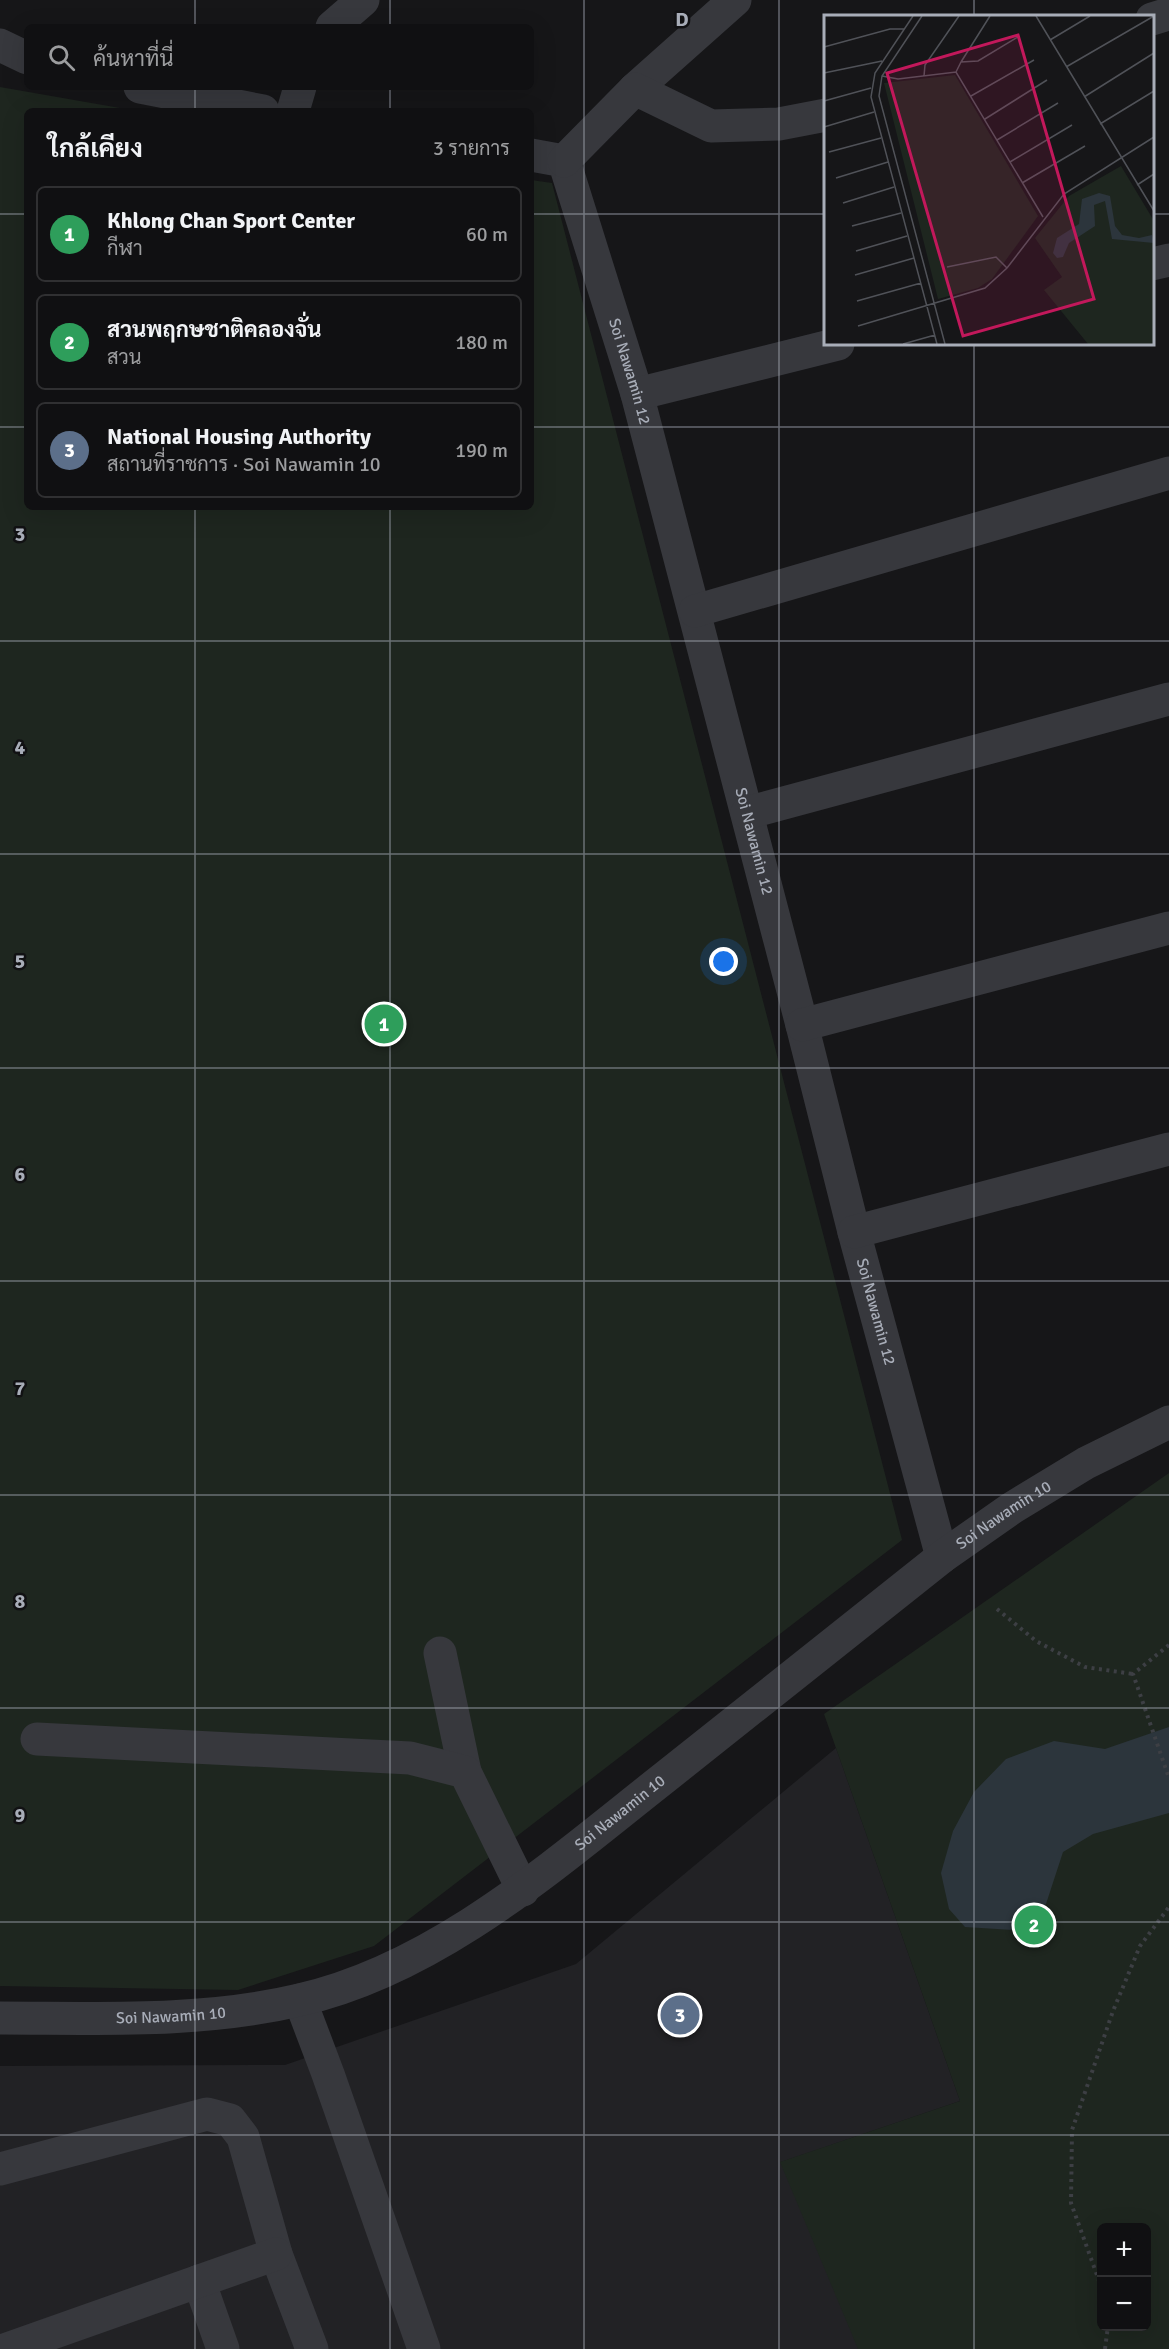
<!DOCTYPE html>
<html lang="th">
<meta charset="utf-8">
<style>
body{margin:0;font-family:Signika,Sarabun,sans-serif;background:#19191b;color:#f1f3f6}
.controls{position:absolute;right:18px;bottom:18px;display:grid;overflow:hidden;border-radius:9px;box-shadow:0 6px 24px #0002}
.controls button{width:54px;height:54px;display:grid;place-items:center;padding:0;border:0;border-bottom:2px solid #303032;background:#101012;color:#f1f3f6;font:30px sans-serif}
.you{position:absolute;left:724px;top:962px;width:21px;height:21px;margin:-15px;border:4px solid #fff;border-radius:50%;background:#1a73e8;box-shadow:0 0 0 9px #1a73e833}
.badge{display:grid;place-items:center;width:39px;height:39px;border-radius:50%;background:#2563eb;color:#fff;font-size:20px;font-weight:700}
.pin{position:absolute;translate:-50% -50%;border:3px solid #fff;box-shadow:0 2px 6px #0006}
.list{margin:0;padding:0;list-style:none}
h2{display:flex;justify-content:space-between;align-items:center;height:78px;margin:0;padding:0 24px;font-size:26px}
h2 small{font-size:20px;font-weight:400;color:#9c9d9f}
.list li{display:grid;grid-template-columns:39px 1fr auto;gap:18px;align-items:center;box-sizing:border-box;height:96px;margin:0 12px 12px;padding:0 12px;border:2px solid #303032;border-radius:9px}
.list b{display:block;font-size:22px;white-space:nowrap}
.list p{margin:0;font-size:20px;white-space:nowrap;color:#9c9d9f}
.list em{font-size:20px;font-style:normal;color:#9c9d9f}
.icon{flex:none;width:33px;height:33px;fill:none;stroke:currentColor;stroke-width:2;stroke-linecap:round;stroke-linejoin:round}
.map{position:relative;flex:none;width:1169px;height:2349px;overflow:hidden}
.search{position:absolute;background:#101012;box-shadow:0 6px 24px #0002;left:24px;top:24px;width:510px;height:66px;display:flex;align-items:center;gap:15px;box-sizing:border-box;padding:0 21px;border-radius:9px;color:#9c9d9f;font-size:22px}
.panel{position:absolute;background:#101012;box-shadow:0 6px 24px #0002;left:24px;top:108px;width:510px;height:402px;border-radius:9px}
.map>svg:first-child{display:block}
.built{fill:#222225}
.green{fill:#1e261f;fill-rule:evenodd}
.water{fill:#2c353c}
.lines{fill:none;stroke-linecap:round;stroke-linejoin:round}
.path{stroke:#3d3f44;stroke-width:4;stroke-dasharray:3 4.5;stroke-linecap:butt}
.minor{stroke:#37383d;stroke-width:33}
.grid{fill:none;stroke:#a8adb8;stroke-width:1.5;stroke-opacity:0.55}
.labels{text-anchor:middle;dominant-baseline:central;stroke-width:5;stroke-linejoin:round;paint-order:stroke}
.street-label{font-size:16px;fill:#a8adb8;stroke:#111113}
.inset-road{fill:none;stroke:#505258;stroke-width:1.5}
.view{fill:#c2185b;fill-opacity:0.15;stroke:#c2185b;stroke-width:3}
.inset-edge{fill:none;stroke:#a8adb8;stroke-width:3}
.grid-label{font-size:20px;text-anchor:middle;font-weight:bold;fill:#a8adb8;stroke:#111113;stroke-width:5;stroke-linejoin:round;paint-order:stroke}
</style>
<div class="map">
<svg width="1169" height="2349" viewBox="0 0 1169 2349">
<rect width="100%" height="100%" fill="#161618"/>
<!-- built -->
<path class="built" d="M836,1748l124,353 -179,61 79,187h-860v-283l285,-1 291,-101z"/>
<!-- green -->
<path class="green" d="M0,87l137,24h-110v396h504v-327l21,3 350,1357 -528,406 -136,44 -238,-4z
M1169,1473v876h-311l-78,-187 180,-61 -136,-387zM1102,2228h44v98h-44z"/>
<!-- water -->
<path class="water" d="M1169,1727v86l-76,21 -30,18 -17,52 -33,26 -48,-3 -16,-18 -8,-36 12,-42 21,-39 32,-33 48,-18 51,8z"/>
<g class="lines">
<!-- path -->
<path class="path" d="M997,1609l39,32 49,26 48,7
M1169,1645l-36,29 36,104
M1102,2289l-31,-86 1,-73 41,-119 27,-65 29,-39
M1105,2349l3,-23"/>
<!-- minor -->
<g class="minor">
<path d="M1152,19l13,-4"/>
<path d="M332,27l31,-27"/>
<path d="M0,45l27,13"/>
<path d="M140,87l123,24"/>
<path d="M635,89l100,-89"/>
<path d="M293,111l7,-24"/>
<path id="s1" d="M531,155l33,6 73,233 165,631 52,207 88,325"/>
<path d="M564,161l71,-72 76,37 68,-2 47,-9"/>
<path d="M1152,264l17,-4"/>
<path d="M637,394l201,-50"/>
<path d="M695,611l474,-138"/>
<path d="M747,813l422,-114"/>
<path d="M802,1025l367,-97"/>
<path d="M854,1232l315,-83"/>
<path d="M440,1653l25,119"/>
<path d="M37,1739l373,19 55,14 58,118"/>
<path d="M300,2000l28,74 96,275"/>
<path id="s2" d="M0,2018c99,0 202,5 299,-18 138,-31 257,-137 365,-222 93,-74 186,-147 278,-221l70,-49 74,-45 83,-41"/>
<path d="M0,2169l207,-55 23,6 13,17 33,117 36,95"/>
<path d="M199,2281l24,68"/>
<path d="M7,2349l269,-95"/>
</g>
</g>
<!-- grid -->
<path class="grid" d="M195,0v27M390,0v27M584,0v2349M779,0v2349M974,0v16M195,87v24M390,87v24M0,214h27M531,214h295M1152,214h17M974,344v2005M0,427h27M531,427h638M195,507v1842M390,507v1842M0,641h1169M0,854h1169M0,1068h1169M0,1281h1169M0,1495h1169M0,1708h1169M0,1922h1169M0,2135h1169"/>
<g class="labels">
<!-- street labels -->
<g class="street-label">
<text stroke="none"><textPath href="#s1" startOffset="254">Soi Nawamin 12</textPath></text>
<text stroke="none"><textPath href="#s1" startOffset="740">Soi Nawamin 12</textPath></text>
<text stroke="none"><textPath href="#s1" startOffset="1226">Soi Nawamin 12</textPath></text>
<text stroke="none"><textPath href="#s2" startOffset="1161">Soi Nawamin 10</textPath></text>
<text stroke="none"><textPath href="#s2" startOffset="675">Soi Nawamin 10</textPath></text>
<text stroke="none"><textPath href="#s2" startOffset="171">Soi Nawamin 10</textPath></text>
</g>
</g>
<!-- overview -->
<g transform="translate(824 15)">
<rect width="330" height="330" fill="#161618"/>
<path d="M131,60l83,141 -46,63 -14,9 -40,11 -54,-216zM297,151l33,55v123h-66l-44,-54 18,-13 -27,-39 34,-42z" fill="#1e261f"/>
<path d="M275,178l11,3 5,30 7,9 17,3 13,-3 2,8 -42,-4 -7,-38 -11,4 1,21 -26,17 -6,14 -6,1 -4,-5 4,-15 22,-14 3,-25z" fill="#2c353c"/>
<path class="inset-road" d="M89,1l-38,57 -4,24 66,247M98,1l-40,60 -3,20 66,248M212,1l118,195M226,25l40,-24M0,32l66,-18h14M137,47l29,-46M242,52l88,-51M132,57l5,-10 17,-1 40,-24M0,58l58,-12M58,61l16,3 58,-7 87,145M100,61l1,-11 34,-49M147,81l63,-36M260,82l70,-44M0,86l47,-13M161,104l62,-39M276,109l54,-33M0,112l50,-15M173,125l61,-37M5,137l52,-14M186,147l62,-37M12,163l52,-16M198,168l63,-37M313,170l17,-11M19,188l51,-16M28,211l49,-13M32,236l51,-15M123,252l49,-10 11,11M31,260l59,-17M33,286l64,-18M34,311l127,-38 22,-20 57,-74 90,-57M79,329l32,-9"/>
<path class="view" d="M194,20l76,264 -131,37 -76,-263z"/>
<rect width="330" height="330" class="inset-edge"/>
</g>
<g class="grid-label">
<text x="682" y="26">D</text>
<text x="20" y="541">3</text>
<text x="20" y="754">4</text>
<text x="20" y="968">5</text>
<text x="20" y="1181">6</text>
<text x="20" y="1395">7</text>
<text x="20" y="1608">8</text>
<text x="20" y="1822">9</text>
</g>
</svg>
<div class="controls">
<button>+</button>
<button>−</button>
</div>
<div class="you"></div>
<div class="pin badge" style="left:384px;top:1024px;background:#2e9e5b">1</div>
<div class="pin badge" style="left:1034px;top:1925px;background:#2e9e5b">2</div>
<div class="pin badge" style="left:680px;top:2015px;background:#5c6f8a">3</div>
<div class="search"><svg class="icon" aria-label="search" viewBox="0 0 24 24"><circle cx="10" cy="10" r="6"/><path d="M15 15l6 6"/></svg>ค้นหาที่นี่</div>
<section class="panel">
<h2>ใกล้เคียง<small>3 รายการ</small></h2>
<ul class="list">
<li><span class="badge" style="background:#2e9e5b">1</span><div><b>Khlong Chan Sport Center</b><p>กีฬา</p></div><em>60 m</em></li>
<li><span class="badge" style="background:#2e9e5b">2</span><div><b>สวนพฤกษชาติคลองจั่น</b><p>สวน</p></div><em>180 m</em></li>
<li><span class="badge" style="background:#5c6f8a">3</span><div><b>National Housing Authority</b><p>สถานที่ราชการ · Soi Nawamin 10</p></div><em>190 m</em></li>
</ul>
</section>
</div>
